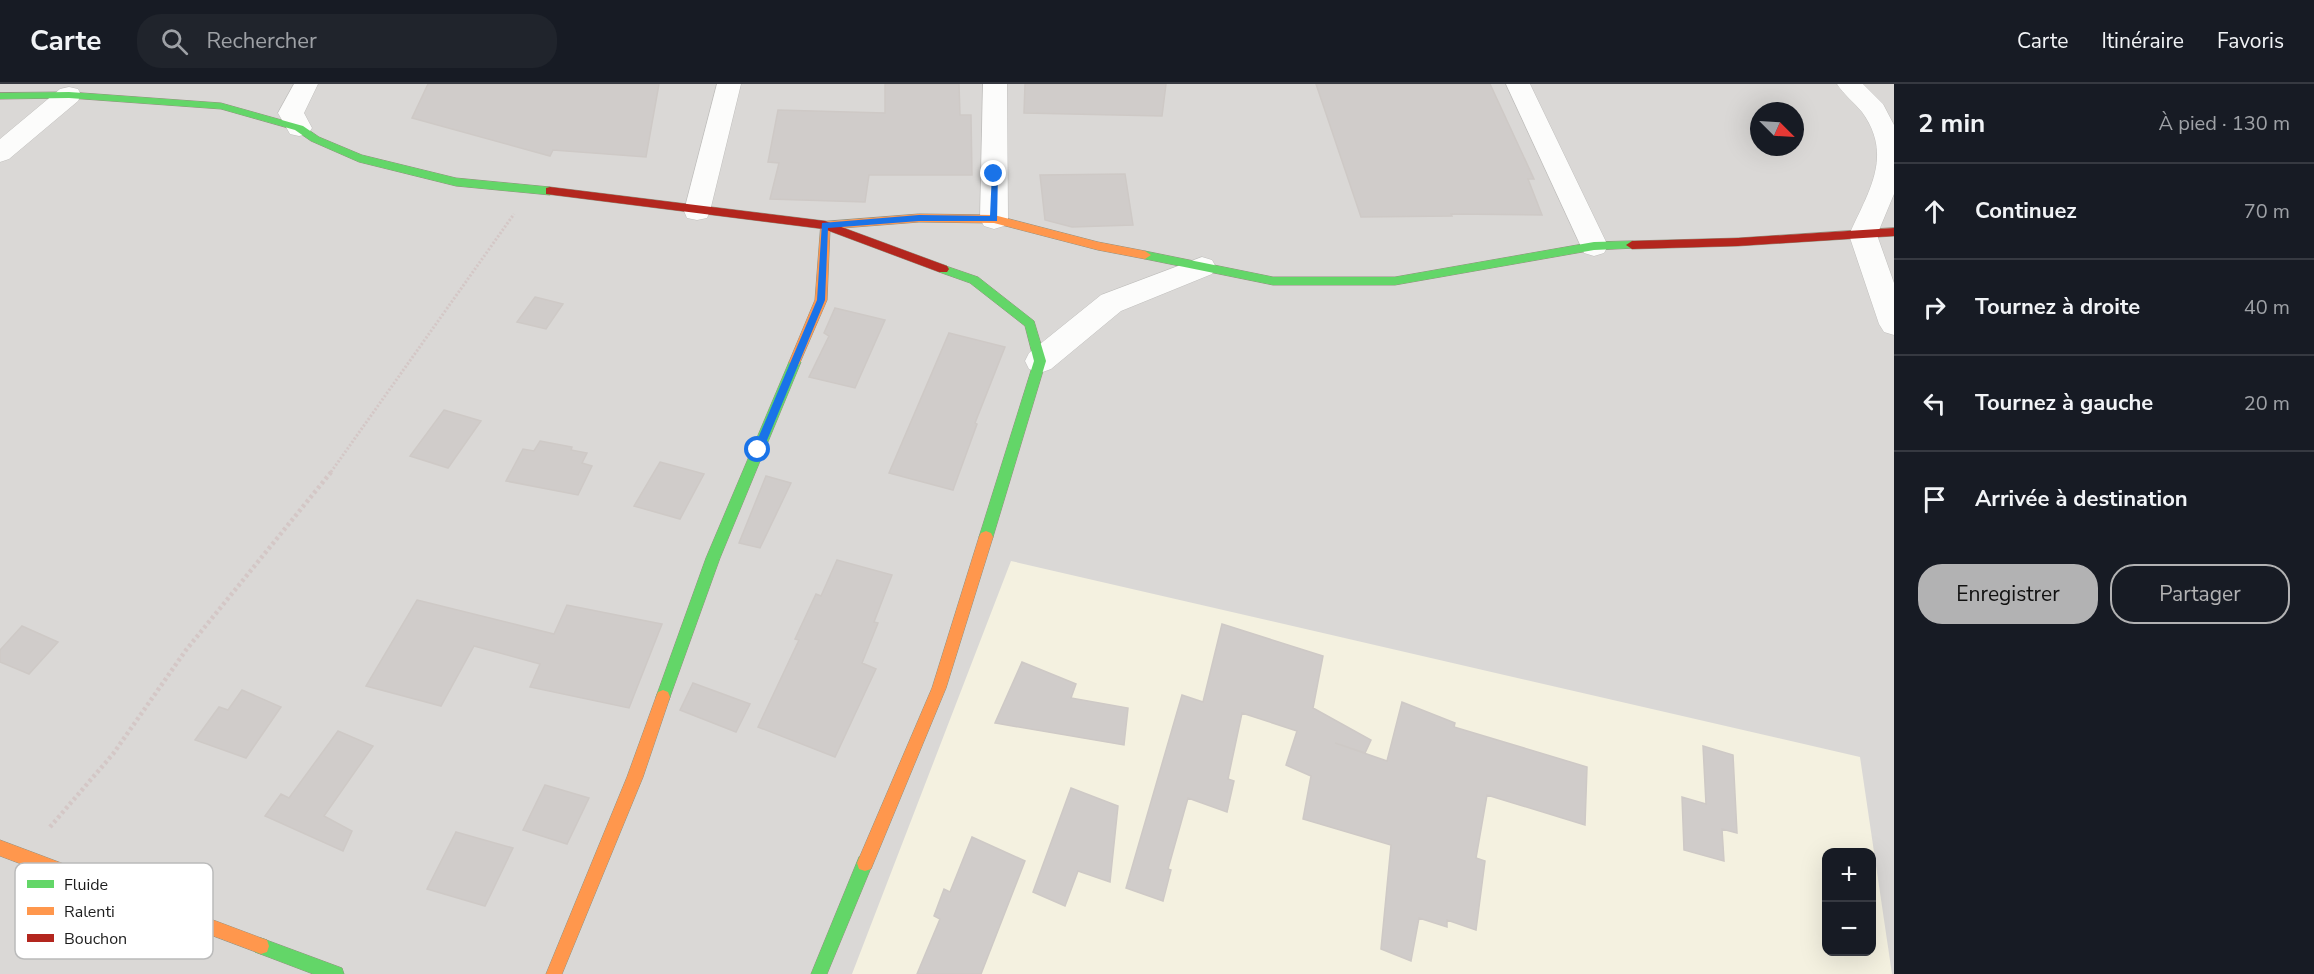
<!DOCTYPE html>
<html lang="fr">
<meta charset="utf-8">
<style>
body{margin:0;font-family:"Nunito Sans",sans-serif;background:#20242c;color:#f1f3f6}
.controls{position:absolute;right:18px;bottom:18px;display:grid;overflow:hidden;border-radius:12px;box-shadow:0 6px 24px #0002}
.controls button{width:54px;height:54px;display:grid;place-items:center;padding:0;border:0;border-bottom:2px solid #363941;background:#171b24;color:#f1f3f6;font:30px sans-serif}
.compass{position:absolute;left:1750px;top:18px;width:54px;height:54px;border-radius:50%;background:#171b24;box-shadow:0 6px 24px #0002;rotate:114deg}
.stop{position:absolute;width:18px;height:18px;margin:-14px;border:4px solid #1a73e8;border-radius:50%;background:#fff}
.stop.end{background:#1a73e8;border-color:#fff;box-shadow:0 2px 6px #0008}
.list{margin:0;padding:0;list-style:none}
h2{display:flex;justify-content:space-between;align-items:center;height:78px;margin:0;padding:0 24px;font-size:26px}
h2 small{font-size:20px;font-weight:400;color:#9ea1a6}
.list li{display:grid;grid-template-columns:39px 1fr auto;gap:18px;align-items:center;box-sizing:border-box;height:96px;padding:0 24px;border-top:2px solid #363941}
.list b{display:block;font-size:22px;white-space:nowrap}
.list em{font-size:20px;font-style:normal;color:#9ea1a6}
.actions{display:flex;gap:12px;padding:18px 24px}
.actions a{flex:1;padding:14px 0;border:2px solid #b2b2b3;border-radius:24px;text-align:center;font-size:21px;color:#b2b2b3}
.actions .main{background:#b2b2b3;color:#111}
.icon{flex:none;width:33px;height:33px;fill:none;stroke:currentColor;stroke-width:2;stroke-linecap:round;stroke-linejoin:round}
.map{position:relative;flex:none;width:1894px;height:890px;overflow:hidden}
header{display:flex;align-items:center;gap:36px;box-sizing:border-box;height:84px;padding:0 30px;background:#171b24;border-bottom:2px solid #363941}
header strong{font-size:28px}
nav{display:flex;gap:33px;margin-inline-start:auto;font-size:21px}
.search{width:420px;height:54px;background:#20242c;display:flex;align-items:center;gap:15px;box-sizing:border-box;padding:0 21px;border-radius:24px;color:#9ea1a6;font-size:22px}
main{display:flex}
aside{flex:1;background:#171b24}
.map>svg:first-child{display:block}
.residential{fill:#dad8d6;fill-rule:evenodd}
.education{fill:#f4f1e0;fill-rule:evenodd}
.building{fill:#d0ccca;stroke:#cec9c6;stroke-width:1.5}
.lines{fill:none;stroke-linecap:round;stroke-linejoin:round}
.street-casing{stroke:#c0bfbd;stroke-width:1}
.fast-casing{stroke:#93917f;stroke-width:1}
.slow-casing{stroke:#93917f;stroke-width:1}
.jam-casing{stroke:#93917f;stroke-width:1}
.path-far1{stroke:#d4c7c6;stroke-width:3;stroke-dasharray:2 2;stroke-linecap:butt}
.path{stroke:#d4c7c6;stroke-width:4.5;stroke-dasharray:3 3;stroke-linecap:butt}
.street{fill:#fcfcfb;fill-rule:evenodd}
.fast{fill:#63d668;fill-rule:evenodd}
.slow{fill:#ff974d;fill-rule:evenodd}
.jam{fill:#b3261e;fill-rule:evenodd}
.route{fill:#1a73e8}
.key{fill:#fff;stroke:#bbb;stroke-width:1.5}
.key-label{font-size:16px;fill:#1c1c1c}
</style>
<header>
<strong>Carte</strong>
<div class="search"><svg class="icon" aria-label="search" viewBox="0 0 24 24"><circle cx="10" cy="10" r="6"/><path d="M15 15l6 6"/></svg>Rechercher</div>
<nav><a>Carte</a><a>Itinéraire</a><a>Favoris</a></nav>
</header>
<main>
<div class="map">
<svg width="1894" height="890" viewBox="0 0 1894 890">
<rect width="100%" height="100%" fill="#ebe8e5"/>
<!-- residential -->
<path class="residential" d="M0,0h1894v890h-1894zM1759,27h36v36h-36zM1826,768h46v100h-46z"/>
<!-- education -->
<path class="education" d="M1011,477l849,196 32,217h-1040zM1826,768h46v100h-46z"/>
<!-- building -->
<path class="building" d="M428,0h231l-13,73 -93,-7 -3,6 -138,-38z
M885,0h74l1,31h11l1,60h-103l-4,27 -95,-3 9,-36 -11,-1 10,-52 107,3z
M1025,0h141l-4,32 -138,-3z
M1316,0h174l44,95h-6l14,36 -91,-1 1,2 -91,1z
M1125,90l8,51 -61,2 -27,-7 -5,-45z
M535,213l28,7 -17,25 -29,-7z
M835,224l50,12 -30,68 -46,-11 20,-41 -5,-3z
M949,249l56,14 -30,76 2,1 -24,66 -64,-17z
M444,326l37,11 -33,47 -38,-12z
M540,357l32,6 -1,3 16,3 -5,10 10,3 -14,29 -72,-14 17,-32 11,2z
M660,378l44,12 -24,45 -46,-13z
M766,392l25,7 -31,65 -21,-5z
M837,476l55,15 -18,47 4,1 -16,40 14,6 -41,88 -77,-30 41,-87 -4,-1 21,-45 5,2z
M417,516l137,34 13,-29 95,19 -33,84 -99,-21 10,-23 -66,-18 -33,60 -75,-20z
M1222,540l101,32 -10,52 58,32 -6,13 -30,-10 52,18 15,-59 53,21 -1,4 133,40 -2,58 -98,-30 -11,63 9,3 -9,69 -29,-10v7l-28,-9 -8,43 -30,-12 10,-104 -88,-26 8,-43 -25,-11 11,-34 -55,-18 -14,66 6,2 -7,31 -39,-14 -20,71 3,1 -8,31 -37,-13 56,-193 21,7z
M22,542l36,16 -29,32 -29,-12v-12z
M1022,578l54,22 -5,14 57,10 -4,37 -129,-22z
M693,599l57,21 -14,28 -56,-22z
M242,606l39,17 -35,51 -51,-18 24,-33 9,3z
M338,647l35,15 -49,70 28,15 -9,20 -78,-35 16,-22 8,4z
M1703,662l30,9 4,78 -15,-4 2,32 -40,-11 -2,-53 24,7z
M545,701l44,13 -22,46 -44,-14z
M1071,704l47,18 -8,76 -32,-11 -13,35 -32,-14z
M456,748l57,16 -28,58 -58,-17z
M972,753l53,24 -44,113h-64l23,-55 -6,-3 10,-27 6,3z"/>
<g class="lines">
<!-- street casing -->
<g class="street-casing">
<path id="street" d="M294,0h24l-14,29 8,15 -4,6 -9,2 -9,-2 -12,-21z
M717,0h24l-31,127 -3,7 -10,2 -10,-2 -3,-7z
M983,0h24l1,135 -4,7 -10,3 -10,-3 -4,-7z
M1506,0h24l78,162 -4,7 -10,3 -10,-3z
M1837,0h26l20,20 11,21v69l-17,41 17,48v52l-10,-3 -5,-8 -30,-89c19,-43 45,-79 13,-123 -8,-10 -18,-17 -25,-28z
M69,3l9,2 3,6 -3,6 -69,58 -9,3v-23l60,-50z
M1202,173l10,3 4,7 -4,7 -91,37 -70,58 -11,4 -11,-4 -4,-8 4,-8 72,-58z"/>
</g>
<!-- fast casing -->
<g class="fast-casing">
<path id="fast" d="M69,8l152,11 82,23 16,11 43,18 94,23 94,9 5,4 -5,4 -94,-9 -97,-24 -48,-21 -16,-11 -74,-21 -152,-11 -69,1v-6z
M1632,157l4,1v6l-42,2 -199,35h-122l-128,-26 -6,-4 6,-4 128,26h122l199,-35z
M943,181l35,12 56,44 12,40 -53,176 -2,4 -5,2 -5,-2 -2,-4 55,-176 -9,-35 -55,-43 -31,-11v-6z
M795,273l6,5 -81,196 -50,139 -2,5 -5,2 -5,-2 -2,-5 50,-139 83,-196z
M865,771l6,2 2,6 -46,111h-16l48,-117z
M261,854l81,30 2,6h-31l-58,-22 -2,-6 2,-6z"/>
</g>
<!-- slow casing -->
<g class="slow-casing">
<path id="slow" d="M919,130l75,1 104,27 47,9 6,4 -6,4 -47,-9 -104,-27 -75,-1 -89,7 -3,71 -28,65h-8l-2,-3 26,-62 6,-78z
M986,447l5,2 2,4 -47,151 -75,181 -6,2 -6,-2 -2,-6 75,-175 47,-151 2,-4z
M663,606l5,2 2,5 -27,80 -81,197h-16l81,-197 29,-80 2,-5z
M0,756l261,98 6,2 2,6 -2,6 -6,2 -261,-98z"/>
</g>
<!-- jam casing -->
<g class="jam-casing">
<path id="jam" d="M550,103l275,34 122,45 2,3 -2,3h-8l-115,-43 -278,-35v-6z
M1894,144v8l-156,10 -106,3 -6,-4 6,-4 106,-3z"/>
</g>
<!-- path-far1 -->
<path class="path-far1" d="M331,388l183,-258"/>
<!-- path -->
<path class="path" d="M50,743l63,-73 73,-104 146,-179"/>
<!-- street -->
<use href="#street" class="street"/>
<!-- fast -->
<use href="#fast" class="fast"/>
<!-- slow -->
<use href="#slow" class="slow"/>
<!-- jam -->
<use href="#jam" class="jam"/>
</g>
<!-- route -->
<path class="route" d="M992,88l6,2 -1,47h-78l-91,7 -3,72 -62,150 -2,3h-6l-2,-3 64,-150 5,-77 97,-8 71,1z"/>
<!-- legend -->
<rect x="15" y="779" width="198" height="96" rx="9" class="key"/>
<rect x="27" y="796" width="27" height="8" fill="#63d668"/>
<rect x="27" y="823" width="27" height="8" fill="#ff974d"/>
<rect x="27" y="850" width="27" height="8" fill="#b3261e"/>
<g class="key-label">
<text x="64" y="806">Fluide</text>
<text x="64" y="833">Ralenti</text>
<text x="64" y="860">Bouchon</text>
</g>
</svg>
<div class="controls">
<button>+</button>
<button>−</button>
</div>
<svg class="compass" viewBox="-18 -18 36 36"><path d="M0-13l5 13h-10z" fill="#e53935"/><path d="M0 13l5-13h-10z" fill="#9ea1a6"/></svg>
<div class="stop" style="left:758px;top:366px"></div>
<div class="stop end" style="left:994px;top:90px"></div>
</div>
<aside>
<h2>2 min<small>À pied · 130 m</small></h2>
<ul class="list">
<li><svg class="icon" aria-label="ahead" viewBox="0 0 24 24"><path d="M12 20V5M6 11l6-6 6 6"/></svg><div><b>Continuez</b></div><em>70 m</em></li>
<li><svg class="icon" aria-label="right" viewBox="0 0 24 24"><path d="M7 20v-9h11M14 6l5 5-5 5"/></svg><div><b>Tournez à droite</b></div><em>40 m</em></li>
<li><svg class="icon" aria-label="left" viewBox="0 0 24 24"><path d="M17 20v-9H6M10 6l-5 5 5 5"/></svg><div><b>Tournez à gauche</b></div><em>20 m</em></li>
<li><svg class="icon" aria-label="arrive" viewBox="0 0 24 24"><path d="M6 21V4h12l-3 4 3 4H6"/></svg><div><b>Arrivée à destination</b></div></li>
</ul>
<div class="actions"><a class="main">Enregistrer</a><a>Partager</a></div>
</aside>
</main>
